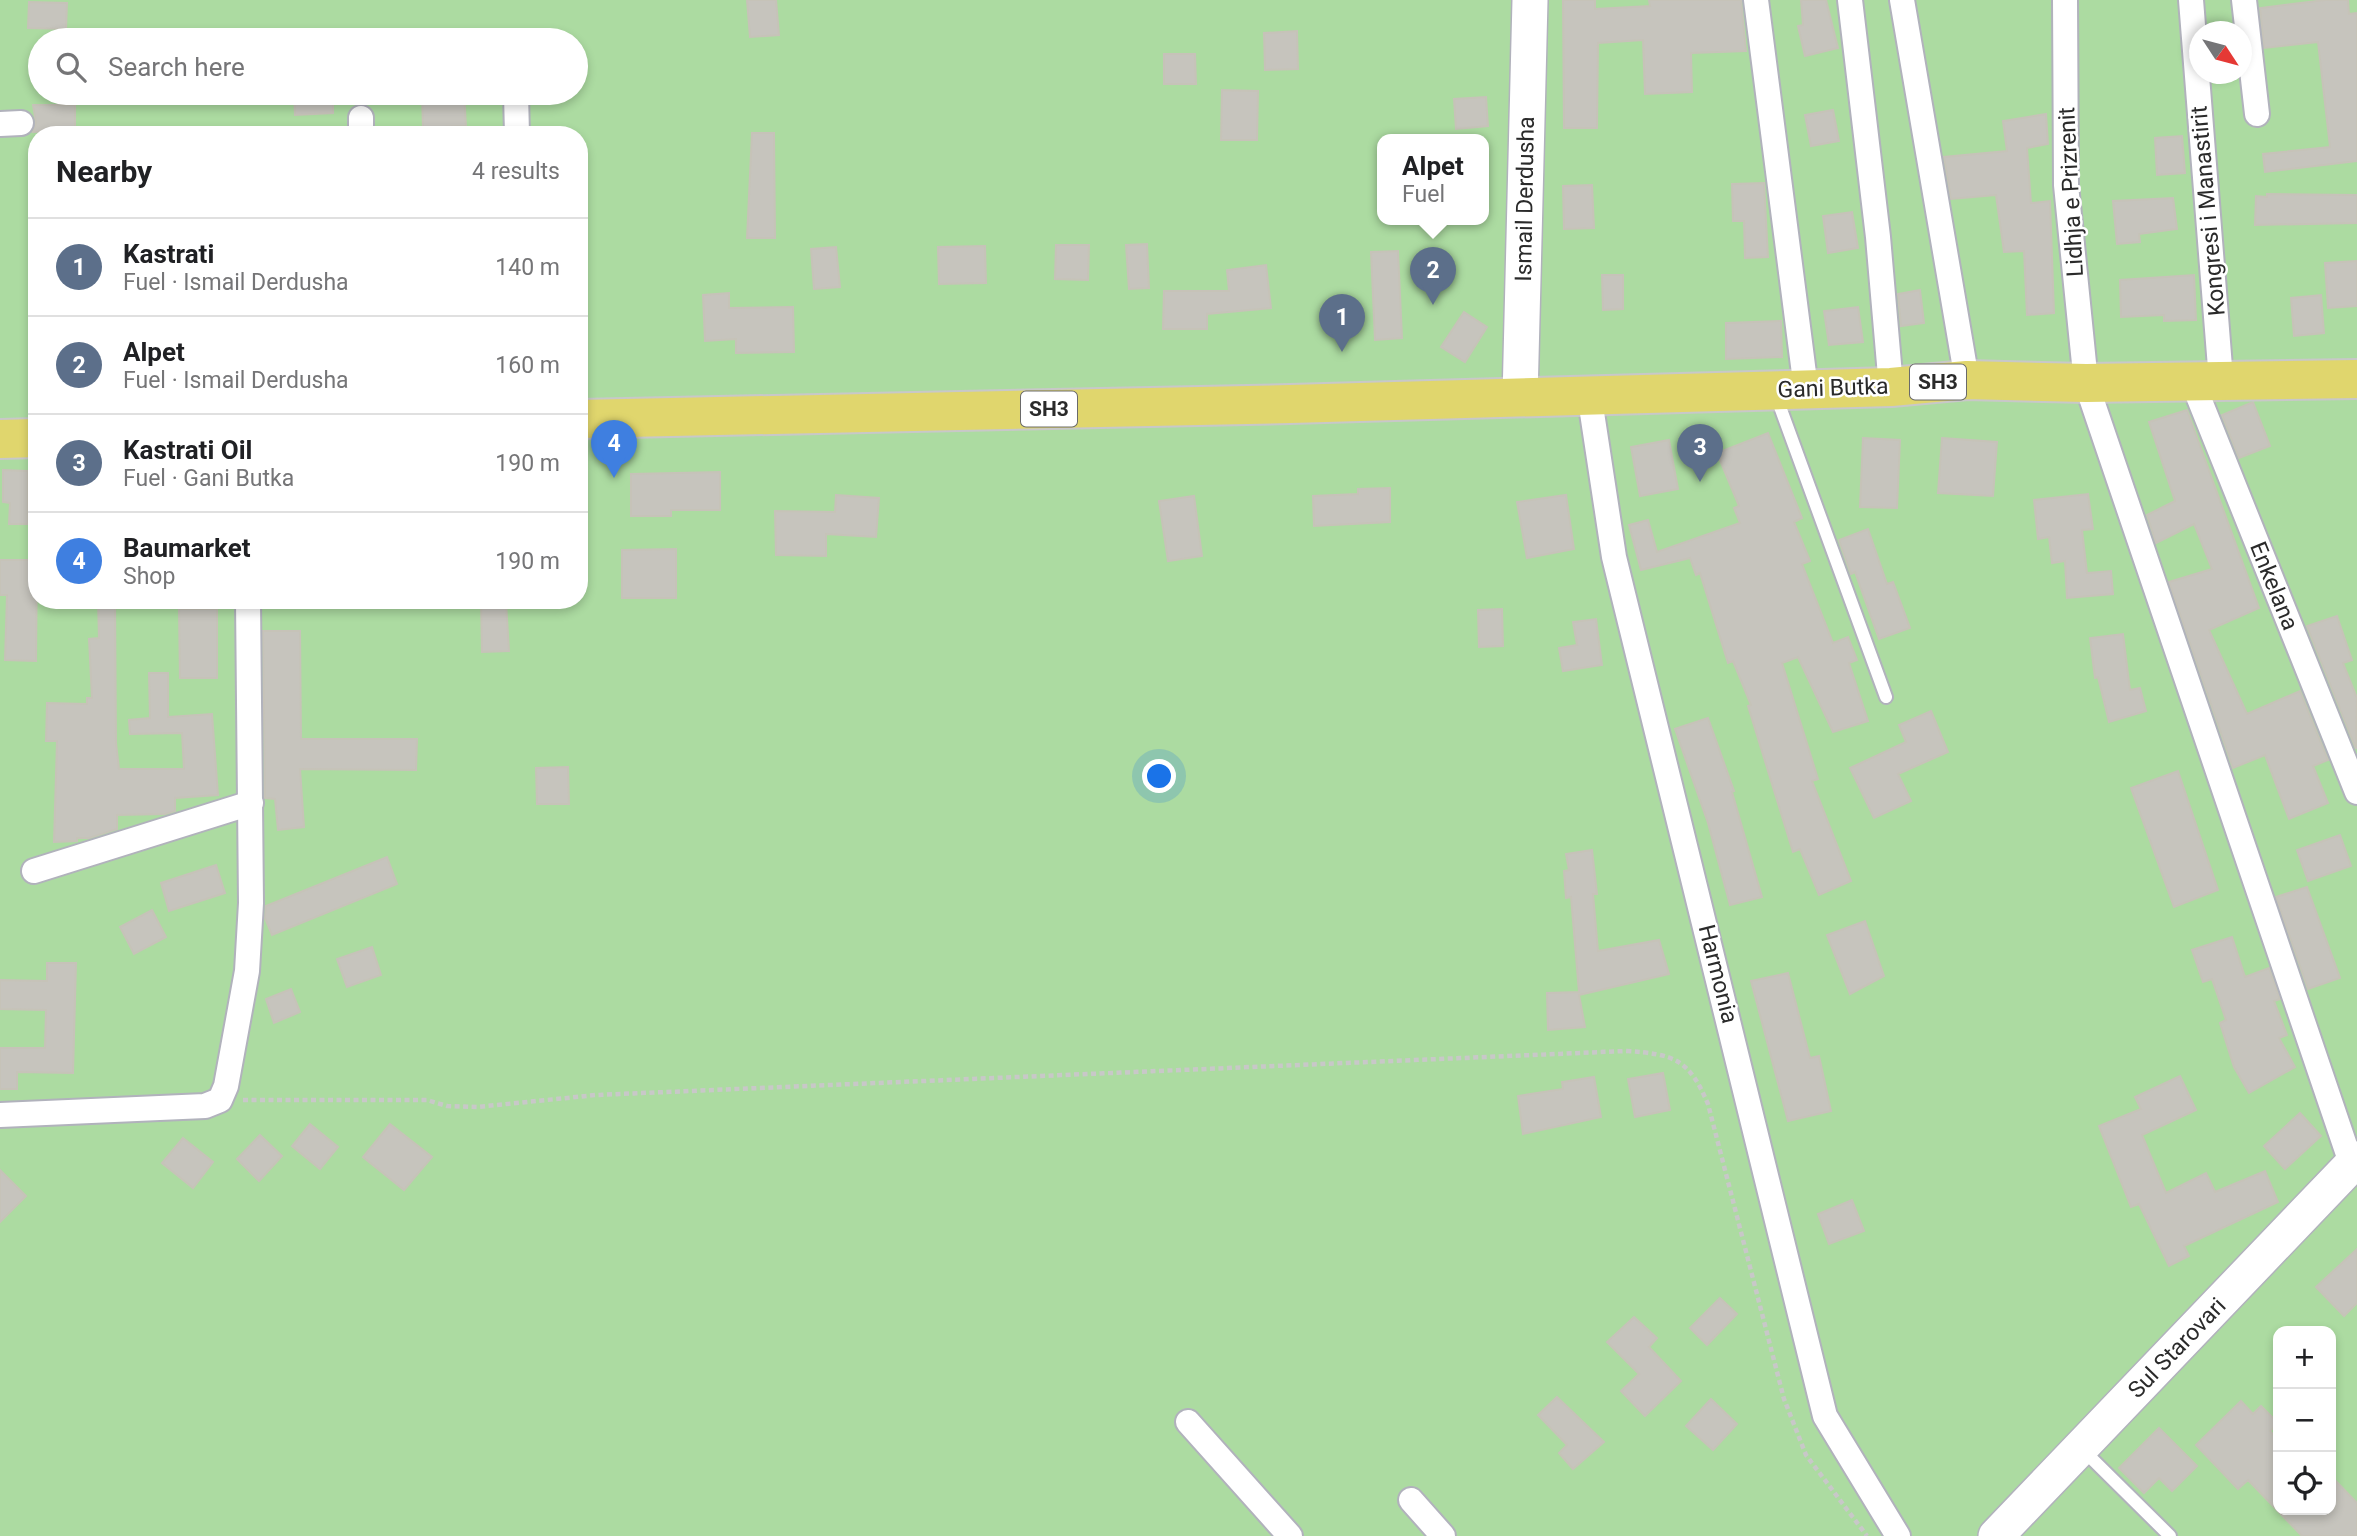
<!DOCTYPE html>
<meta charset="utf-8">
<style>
body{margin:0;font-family:Roboto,sans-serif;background:#f2f2f2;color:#202124}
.controls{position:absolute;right:21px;bottom:21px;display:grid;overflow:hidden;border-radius:14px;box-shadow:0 4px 10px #0003}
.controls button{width:63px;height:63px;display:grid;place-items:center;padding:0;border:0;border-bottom:2px solid #e0e0e0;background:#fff;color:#202124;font:35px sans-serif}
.compass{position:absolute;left:2189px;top:21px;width:63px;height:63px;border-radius:50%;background:#fff;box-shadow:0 4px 10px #0003;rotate:126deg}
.you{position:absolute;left:1160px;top:777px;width:24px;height:24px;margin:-18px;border:5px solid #fff;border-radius:50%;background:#1a73e8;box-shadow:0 0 0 10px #1a73e833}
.badge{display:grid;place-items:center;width:46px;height:46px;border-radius:50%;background:#5157e5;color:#fff;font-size:23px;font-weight:700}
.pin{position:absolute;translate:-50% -58px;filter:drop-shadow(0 2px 4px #0008)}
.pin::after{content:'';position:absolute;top:37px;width:24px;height:21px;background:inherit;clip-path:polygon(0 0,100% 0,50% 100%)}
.popup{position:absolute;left:1377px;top:134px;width:112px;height:91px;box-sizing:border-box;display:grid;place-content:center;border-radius:14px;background:#fff;filter:drop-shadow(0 2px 5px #0005);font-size:23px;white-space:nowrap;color:#757577}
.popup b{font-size:26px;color:#202124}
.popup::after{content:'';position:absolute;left:50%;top:100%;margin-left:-14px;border:14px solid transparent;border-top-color:#fff}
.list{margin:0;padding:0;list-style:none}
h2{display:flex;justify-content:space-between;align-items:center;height:91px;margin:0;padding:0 28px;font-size:30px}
h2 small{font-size:23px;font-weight:400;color:#757577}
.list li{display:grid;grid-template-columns:46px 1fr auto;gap:21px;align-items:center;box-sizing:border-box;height:98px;padding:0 28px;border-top:2px solid #e0e0e0}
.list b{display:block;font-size:26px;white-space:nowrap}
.list p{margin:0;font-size:23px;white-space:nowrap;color:#757577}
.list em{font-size:23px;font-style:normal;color:#757577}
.icon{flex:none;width:38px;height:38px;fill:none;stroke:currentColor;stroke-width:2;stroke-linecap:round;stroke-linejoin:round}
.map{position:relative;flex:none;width:2357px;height:1536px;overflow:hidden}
.search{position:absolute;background:#fff;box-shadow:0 4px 10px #0003;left:28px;top:28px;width:560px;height:77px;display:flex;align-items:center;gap:18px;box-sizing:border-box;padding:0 24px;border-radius:38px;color:#757577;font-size:26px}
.panel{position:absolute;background:#fff;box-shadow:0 4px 10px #0003;left:28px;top:126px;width:560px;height:483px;border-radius:28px}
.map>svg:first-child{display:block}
.green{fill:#acdba1;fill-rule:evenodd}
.building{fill:#c6c4bd;stroke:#c6c3b8;stroke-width:2}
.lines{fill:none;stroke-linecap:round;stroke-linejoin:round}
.lane-casing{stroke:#b1b2bc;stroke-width:16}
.street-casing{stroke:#b1b2bc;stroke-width:28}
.secondary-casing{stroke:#b1b2bc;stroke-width:38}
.primary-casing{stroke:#c8c8c8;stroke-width:42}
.path{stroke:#c8c8c8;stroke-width:4.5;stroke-dasharray:5 3.5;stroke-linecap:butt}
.lane{stroke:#fff;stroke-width:12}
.street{stroke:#fff;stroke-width:24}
.secondary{stroke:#fff;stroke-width:35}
.primary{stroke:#e0d66d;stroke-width:38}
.labels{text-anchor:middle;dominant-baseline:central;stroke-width:5;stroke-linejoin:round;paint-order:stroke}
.shield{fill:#fff;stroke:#6a6a6a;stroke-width:2}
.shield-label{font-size:21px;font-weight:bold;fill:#2a2a2a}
.street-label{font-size:23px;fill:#2a2a2a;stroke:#fff}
</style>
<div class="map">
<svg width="2357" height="1536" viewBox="0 0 2357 1536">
<rect width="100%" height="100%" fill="#ebe7de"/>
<!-- green -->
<path class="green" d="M0,0h2357v1536h-2357zM2200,32h42v42h-42zM40,40h536v53h-536zM37,135h542v465h-542zM1382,139h102v80h-102zM2278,1331h53v179h-53z"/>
<!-- building -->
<path class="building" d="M747,0h29l3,35 -29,2z
M1563,0h32v9l55,-3 -1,-6h92l5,51 -55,2 1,39 -47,2 -2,-54 -45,3 -1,85h-33z
M1801,0h25l12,48 -33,8 -7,-30 5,-1z
M2325,0h23l1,14 8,-1v148l-92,11 -2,-18 67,-7 -12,-105 -54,6 -4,-40z
M29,2l38,1 -1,26 -38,-1z
M1297,31l1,38 -33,1 -1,-37z
M1164,54h31l1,30h-32z
M1222,90l36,1 -1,49h-36z
M294,93h39v20l-38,2z
M422,93h42l2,33 -43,2z
M1486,97l2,29 -32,3 -2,-30z
M33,105h42v26l-42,1 3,-9z
M1833,110l6,31 -28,5 -6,-31z
M2046,114l2,30 -21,4 4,55 19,-2 4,112 -27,2 -3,-64 -20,1 -8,-57 -45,4 -7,-42 63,-6 -4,-30z
M752,133h22l1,105h-28z
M2182,136l3,37 -28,2 -2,-37z
M1764,183l4,74 -23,1 -1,-37h-11l-1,-37z
M1592,185l2,43 -30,1 -1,-43z
M2267,194l90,1v28l-102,2 1,-29 11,1z
M2173,198l4,31 -38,5 1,8 -23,2 -4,-43z
M1852,212l6,36 -30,5 -5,-37z
M1147,244l2,44 -20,1 -3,-44z
M1056,245h33l-1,35 -33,-1z
M985,246l1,37 -47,1 -1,-37z
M836,247l4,40 -26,2 -3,-40z
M1398,251l4,87 -27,2 -4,-88z
M2357,261v45l-29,2 -3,-45z
M1266,265l5,43 -64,6v15h-44l1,-38h65l-2,-21z
M1602,275h21v34l-20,1z
M2194,275l2,45 -32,1v-6l-43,2 -1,-37z
M1920,290l4,33 -23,3 -3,-32z
M729,293v15l64,-1 1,45 -58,1v-14l-31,2 -2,-46z
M2321,295l3,38 -30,3 -3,-38z
M1858,307l5,35 -34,3 -5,-34z
M1464,312l23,15 -22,35 -24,-15z
M1781,321l1,36 -56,2v-36z
M2253,402l17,44 -31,12 -17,-43z
M2187,410l72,198 -50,22 38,84 53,-23 28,69 -15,6 15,37 -39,16 -24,-64 -32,13 -64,-186 43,-13 -18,-45 -38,19 -9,-28 28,-14 -26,-79z
M1768,433l34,85 -8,4 16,39 -8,3 31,79 15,-6 9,23 -8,3 19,58 -35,11 -35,-75 -16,6 36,116 -6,2 39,100 -32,14 -19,-46 -7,3 -45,-146 3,-1 -18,-44 -5,2 -28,-90 -4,2 -6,-17 -49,12 -12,-45 19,-5 9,32 83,-29 -6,-15 5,-2 -22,-53z
M1863,438l37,2 -3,68 -37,-1z
M1942,438l55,4 -4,54 -55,-3z
M1669,440l9,49 -38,7 -9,-49z
M3,470l25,1v53h-19l1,-21 -7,-1z
M720,472v38h-49v6h-40v-42z
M1390,488v34l-76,4 -1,-30 45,-2v-5z
M2088,494l5,35 -11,1 5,43 24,-2 2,23 -46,4 -2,-37 -13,2 -3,-26 -11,2 -4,-39z
M836,495l43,3 -3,39 -50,-3v22l-50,-1 -1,-44 60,1z
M1566,495l8,54 -47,9 -10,-56z
M1194,496l8,60 -34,5 -9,-60z
M1868,529l19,55 6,-2 17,46 -31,11 -24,-67 -4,2 -12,-34z
M676,549v49h-54v-48z
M0,560h37l-1,101 -31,-1 2,-65h-7z
M98,600h17l1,143 3,26h65l-2,-36 -52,1 -1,-14 21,-2 -1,-45h19v44l44,-3 6,81 -43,3v13l-10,3 -48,1v14l-28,9h-12v3l-23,1 3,-101h-11l1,-38 40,1v-6h5l-3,-59 10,-1z
M506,602l3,49 -27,1 -1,-49z
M179,609h38v69h-37z
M1502,609l1,37 -24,1 -1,-37z
M2337,616l15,44 -9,3 14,35 -1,51 -49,-123z
M1596,619l6,46 -39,6 -4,-23 18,-3 -4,-23z
M263,631h37l1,108h116l-1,31 -116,-1 4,58 -26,3 -3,-31 -10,-1z
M2123,634l7,56 10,-2 6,23 -37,11 -11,-45 -3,1 -5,-40z
M1931,711l17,41 -50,22 13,27 -37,17 -24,-50 56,-26 -7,-17z
M1708,718l26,73 -2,1 30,105 -32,8 -22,-82 -33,-94z
M568,767l1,37h-32l-1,-36z
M2178,771l40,119 -44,17 -43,-119z
M2340,835l11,31 -43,15 -11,-31z
M1592,850l5,44h-4l5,57 61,-11 10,34 -90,21 6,32 -37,3 -1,-37 32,-1 -8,-95 -5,1 -2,-27 5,-1 -3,-16z
M387,857l10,27 -125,51 -7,-17 1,-12z
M216,865l9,28 -56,18 -8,-28z
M2307,887l33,91 -32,11 -32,-92z
M152,910l14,27 -32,17 -14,-27z
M1865,921l19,55 -34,18 -23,-59z
M2232,937l13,40 24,-9 11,31 -6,2 13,34 -8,3 16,29 -46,26 -15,-26 -14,-44 6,-3 -14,-41 -9,3 -11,-32z
M372,947l9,28 -34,12 -10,-28z
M47,963h29l-3,110 -56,-1v17h-17v-41h45l1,-38 -46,-1v-29l47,1z
M1788,973l22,85 9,-2 12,55 -43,10 -37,-140z
M291,989l9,23 -26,11 -8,-24z
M1663,1073l7,37 -35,7 -7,-38z
M2180,1076l16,34 -54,25 24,58 40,-20 9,19 50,-21 13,31 -94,44 5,10 -20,10 -30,-62 -8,3 -32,-81 42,-17 -6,-12z
M1594,1077l7,40 -78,17 -5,-38 45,-7 -1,-7z
M2300,1113l21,23 -36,33 -21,-23z
M310,1124l28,23 -18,22 -28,-23z
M390,1124l42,33 -28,33 -41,-33z
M260,1135l22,21 -23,25 -22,-22z
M183,1138l30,24 -20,26 -31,-25z
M0,1170l26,26 -26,26z
M1852,1200l12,31 -35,13 -11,-30z
M2357,1249v54l-13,13 -28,-29z
M1720,1298l17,16 -30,31 -17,-17z
M1634,1317l23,21 -8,9 32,34 -36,35 -24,-25 18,-17 -32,-32z
M1557,1397l47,45 -31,27 -14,-16 8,-8 -29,-30z
M1711,1399l26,25 -24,26 -27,-24z
M2241,1401l12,13 8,-8 17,17 -8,8 8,9v70h53v-34l26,27v33h-55l-54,-56 -10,9 -42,-44z
M2159,1428l38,38 -25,25 -13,-13 -15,15 -25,-25z"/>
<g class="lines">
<!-- lane casing -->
<g class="lane-casing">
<path id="lane" d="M1775,393l111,304
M2081,1448l89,88"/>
</g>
<!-- street casing -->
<g class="street-casing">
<path id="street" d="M1756,0l50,389
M1850,0l28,237 13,150
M1902,0l65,380
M2065,0l1,185 20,198 266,783 5,6
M2191,0l30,380
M2244,0l13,114
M516,93l1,42
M361,118v17
M0,124l21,-1
M2192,381l165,411
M1589,393l25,164 211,859 73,120
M34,871l217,-68
M0,1115l205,-9 15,-6 6,-14 21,-115 4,-68 -3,-303
M1188,1422l102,114
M1411,1500l32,36"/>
</g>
<!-- secondary casing -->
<g class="secondary-casing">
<path id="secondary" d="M1520,398l10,-398
M1996,1536l361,-377"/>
</g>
<!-- primary casing -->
<g class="primary-casing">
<path id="primary" d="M579,419l711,-15 601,-17 76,-7 119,3 271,-4
M0,439l37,-1"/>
</g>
<!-- path -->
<path class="path" d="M243,1100h184l20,6 30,1 119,-12 1030,-44c48,3 63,8 82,53l76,295 22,56 61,81"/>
<!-- lane -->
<use href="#lane" class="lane"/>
<!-- street -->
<use href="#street" class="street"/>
<!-- secondary -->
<use href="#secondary" class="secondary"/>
<!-- primary -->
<use href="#primary" class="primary"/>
</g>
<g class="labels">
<!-- shield labels -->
<g class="shield">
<rect x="1910" y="364.5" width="56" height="35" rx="5"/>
<rect x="1021" y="391.5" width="56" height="35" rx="5"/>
</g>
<g class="shield-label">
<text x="1938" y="382">SH3</text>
<text x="1049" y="409">SH3</text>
</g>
<!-- street labels -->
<g class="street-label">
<text transform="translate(2071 192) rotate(-93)">Lidhja e Prizrenit</text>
<text transform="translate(1525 199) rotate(-89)">Ismail Derdusha</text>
<text transform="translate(2208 211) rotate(-95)">Kongresi i Manastirit</text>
<text transform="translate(1833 388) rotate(-2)">Gani Butka</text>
<text transform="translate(2274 586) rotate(68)">Enkelana</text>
<text transform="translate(1718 974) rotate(76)">Harmonia</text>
<text transform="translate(2177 1348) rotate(-46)">Sul Starovari</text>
</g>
</g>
</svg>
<div class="controls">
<button>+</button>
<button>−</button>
<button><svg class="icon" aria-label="locate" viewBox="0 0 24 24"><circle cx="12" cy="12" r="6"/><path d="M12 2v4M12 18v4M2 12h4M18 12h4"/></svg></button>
</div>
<svg class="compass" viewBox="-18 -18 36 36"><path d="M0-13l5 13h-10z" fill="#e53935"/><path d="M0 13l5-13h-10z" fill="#757577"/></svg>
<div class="you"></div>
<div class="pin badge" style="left:1342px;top:352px;background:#5c6f8a">1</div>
<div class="pin badge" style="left:1433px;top:305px;background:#5c6f8a">2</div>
<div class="popup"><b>Alpet</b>Fuel</div>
<div class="pin badge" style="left:1700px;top:482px;background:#5c6f8a">3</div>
<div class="pin badge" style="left:614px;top:478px;background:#3f7fe0">4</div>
<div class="search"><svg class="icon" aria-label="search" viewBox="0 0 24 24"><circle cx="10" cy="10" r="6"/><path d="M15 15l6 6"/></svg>Search here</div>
<section class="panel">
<h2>Nearby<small>4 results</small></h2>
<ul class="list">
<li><span class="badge" style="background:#5c6f8a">1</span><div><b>Kastrati</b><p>Fuel · Ismail Derdusha</p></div><em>140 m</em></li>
<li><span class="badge" style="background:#5c6f8a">2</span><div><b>Alpet</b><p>Fuel · Ismail Derdusha</p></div><em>160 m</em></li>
<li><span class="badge" style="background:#5c6f8a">3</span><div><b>Kastrati Oil</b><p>Fuel · Gani Butka</p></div><em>190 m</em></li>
<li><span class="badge" style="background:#3f7fe0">4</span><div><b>Baumarket</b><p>Shop</p></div><em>190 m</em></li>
</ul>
</section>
</div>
